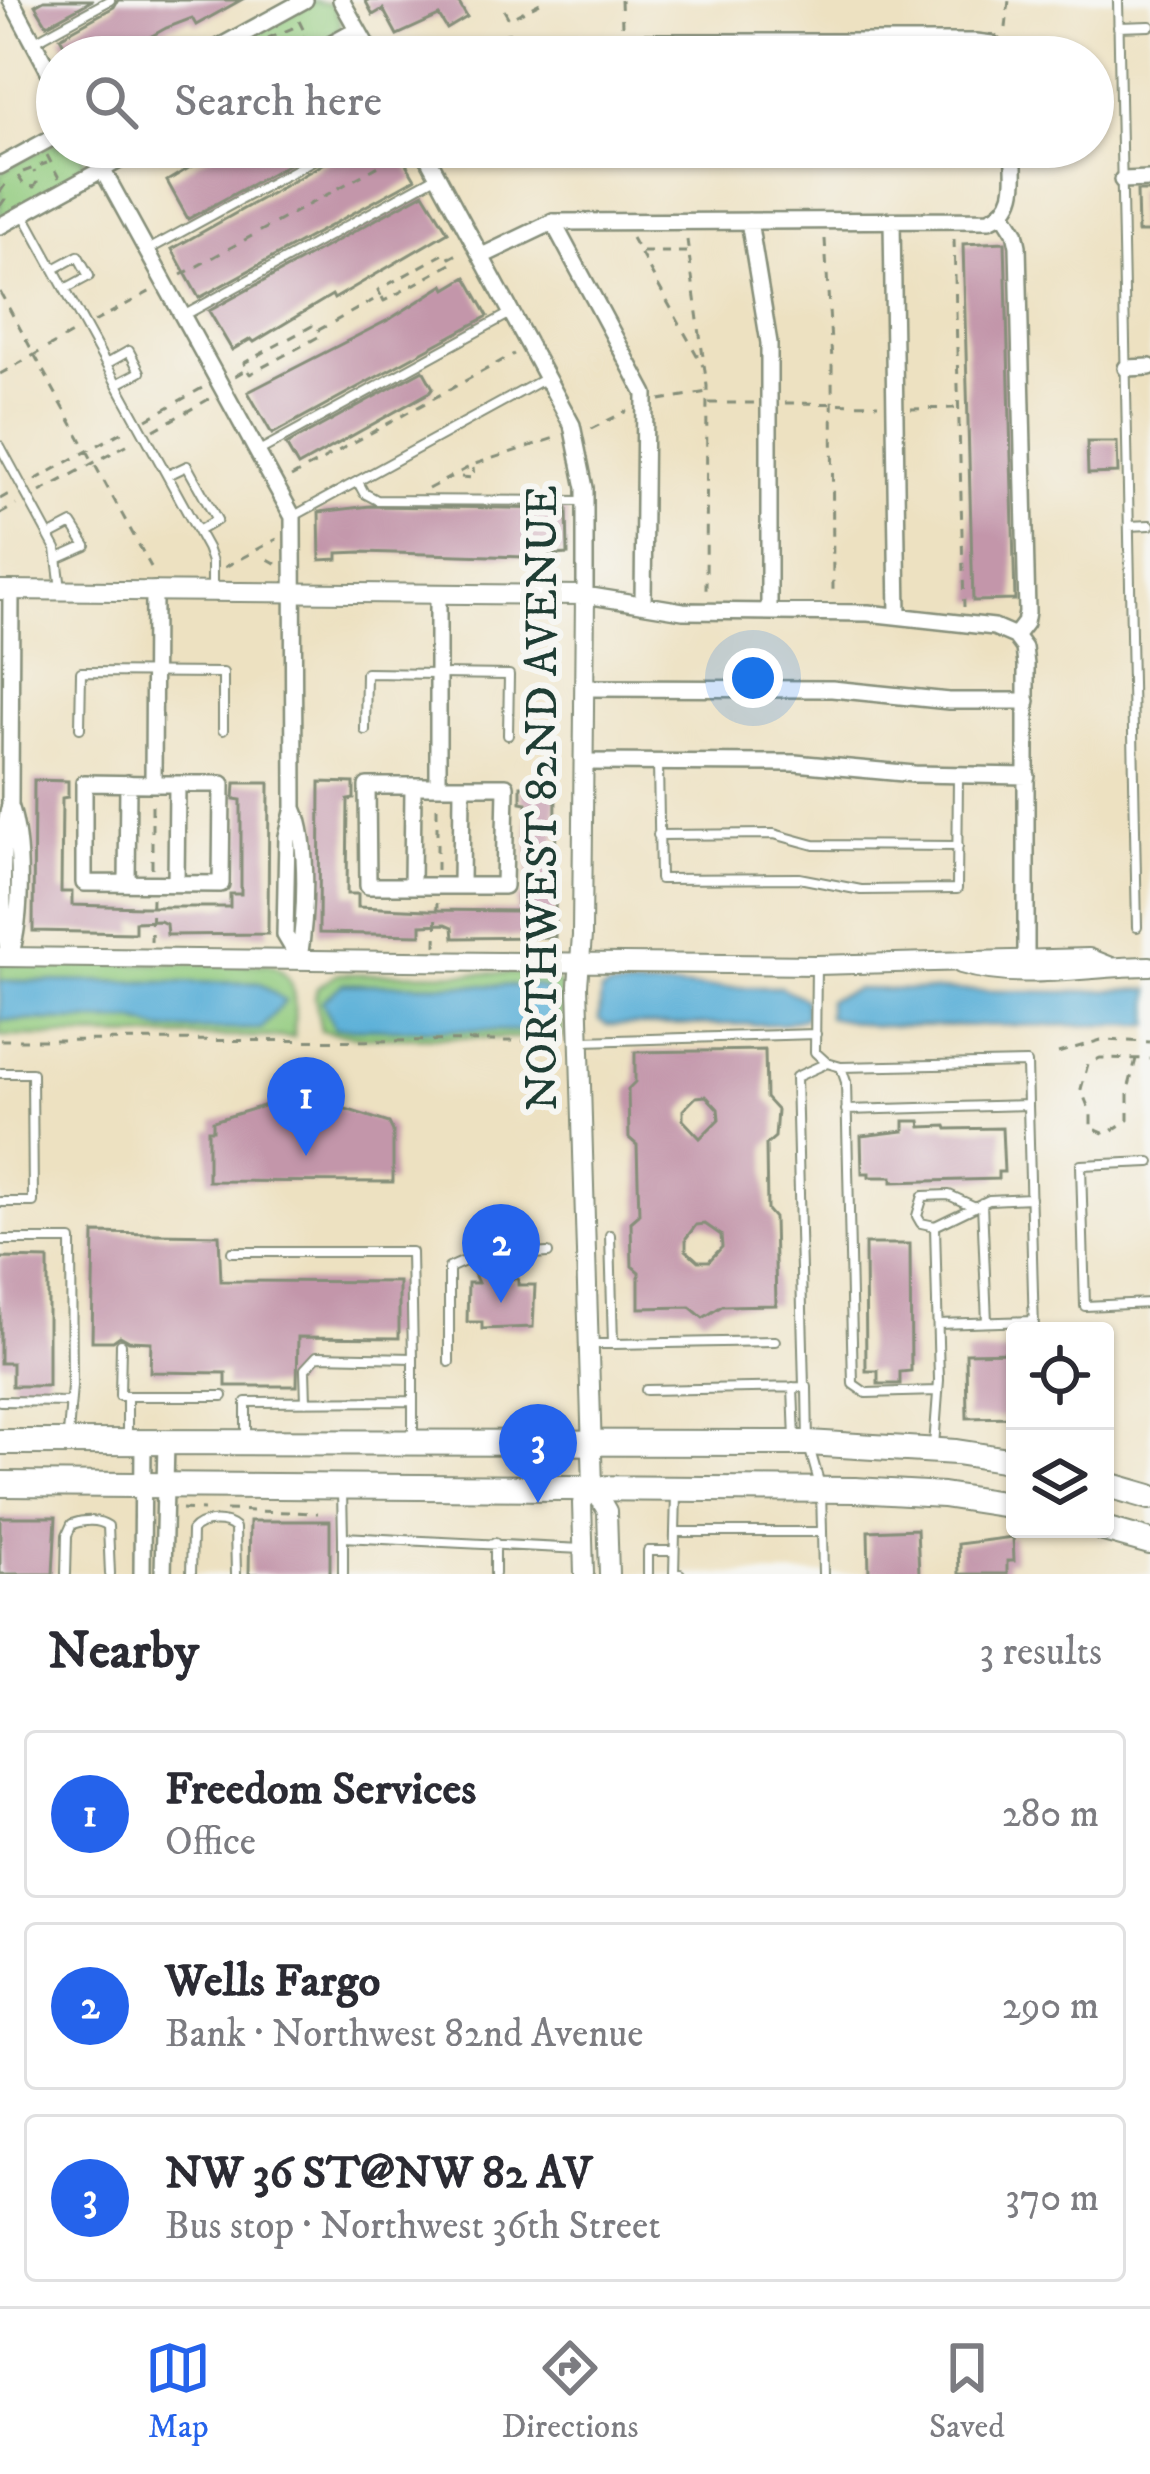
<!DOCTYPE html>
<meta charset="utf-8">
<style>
body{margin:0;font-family:"IM FELL DW Pica",serif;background:#f7f7f7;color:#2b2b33}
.controls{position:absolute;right:36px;bottom:36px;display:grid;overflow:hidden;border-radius:12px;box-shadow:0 3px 9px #0004}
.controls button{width:108px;height:108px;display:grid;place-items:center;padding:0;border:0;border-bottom:3px solid #e1e1e2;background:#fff;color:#2b2b33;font:60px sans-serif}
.you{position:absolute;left:753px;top:678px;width:42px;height:42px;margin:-30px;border:9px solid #fff;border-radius:50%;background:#1a73e8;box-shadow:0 0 0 18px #1a73e833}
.badge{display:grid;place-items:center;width:78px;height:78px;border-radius:50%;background:#2563eb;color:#fff;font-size:39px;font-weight:700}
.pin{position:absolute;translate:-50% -99px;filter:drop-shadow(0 3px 6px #0008)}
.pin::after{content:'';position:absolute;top:63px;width:42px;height:36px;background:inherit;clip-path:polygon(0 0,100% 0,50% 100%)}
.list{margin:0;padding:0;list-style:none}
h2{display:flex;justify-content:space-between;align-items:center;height:156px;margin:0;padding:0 48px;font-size:51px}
h2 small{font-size:39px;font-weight:400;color:#7c7c81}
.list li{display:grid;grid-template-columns:78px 1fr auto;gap:36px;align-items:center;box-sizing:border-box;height:168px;margin:0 24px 24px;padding:0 24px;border:3px solid #e1e1e2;border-radius:12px}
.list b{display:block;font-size:45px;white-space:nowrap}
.list p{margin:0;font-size:39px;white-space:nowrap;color:#7c7c81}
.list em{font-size:39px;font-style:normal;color:#7c7c81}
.icon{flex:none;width:66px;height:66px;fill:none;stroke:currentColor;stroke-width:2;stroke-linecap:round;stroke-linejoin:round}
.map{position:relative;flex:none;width:1150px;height:1574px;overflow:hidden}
.search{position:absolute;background:#fff;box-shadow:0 3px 9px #0004;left:36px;right:36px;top:36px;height:132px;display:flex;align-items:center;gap:30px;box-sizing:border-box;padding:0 42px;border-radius:66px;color:#7c7c81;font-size:45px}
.sheet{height:732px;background:#fff}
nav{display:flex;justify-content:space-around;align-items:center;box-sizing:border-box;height:168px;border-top:3px solid #e1e1e2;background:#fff;font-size:33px;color:#7c7c81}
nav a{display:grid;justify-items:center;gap:6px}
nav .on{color:#2563eb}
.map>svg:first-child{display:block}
.green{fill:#92cb7e;stroke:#588459;stroke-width:3;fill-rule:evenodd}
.water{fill:#5cb0d8;stroke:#3e7686;stroke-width:3}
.building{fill:#c396aa;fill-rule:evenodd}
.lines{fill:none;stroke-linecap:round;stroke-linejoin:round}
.service-casing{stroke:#868f7a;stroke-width:12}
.minor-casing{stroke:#868f7a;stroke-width:20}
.tertiary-casing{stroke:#868f7a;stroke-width:22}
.primary-casing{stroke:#868f7a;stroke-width:28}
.path{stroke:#868f7a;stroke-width:3;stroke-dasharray:9 9;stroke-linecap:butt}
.service{stroke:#fff;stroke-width:8}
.minor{stroke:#fff;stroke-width:15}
.tertiary{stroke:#fff;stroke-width:18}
.primary{stroke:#fff;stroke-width:24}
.labels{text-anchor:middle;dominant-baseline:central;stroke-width:12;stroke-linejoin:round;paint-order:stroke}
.street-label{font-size:45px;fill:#1f3d34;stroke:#f6f6f2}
</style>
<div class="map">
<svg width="1150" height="1574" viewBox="0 0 1150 1574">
<rect width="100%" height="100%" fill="#f6f6f2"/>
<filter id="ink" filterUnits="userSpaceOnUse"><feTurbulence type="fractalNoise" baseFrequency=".00833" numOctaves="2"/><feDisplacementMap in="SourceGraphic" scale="24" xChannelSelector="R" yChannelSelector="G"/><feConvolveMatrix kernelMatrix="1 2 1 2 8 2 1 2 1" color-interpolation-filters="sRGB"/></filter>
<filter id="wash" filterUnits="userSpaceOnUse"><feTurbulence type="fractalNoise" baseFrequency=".004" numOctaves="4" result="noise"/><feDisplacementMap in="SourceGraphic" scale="48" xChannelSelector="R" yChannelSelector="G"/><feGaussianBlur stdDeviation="2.7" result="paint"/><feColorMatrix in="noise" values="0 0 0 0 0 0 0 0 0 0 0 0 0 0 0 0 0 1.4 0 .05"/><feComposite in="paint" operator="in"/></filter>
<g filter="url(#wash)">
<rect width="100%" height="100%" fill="#ede1c1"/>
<!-- green -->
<path class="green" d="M314,1l20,4 7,20c-25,43 -89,32 -131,32z
M57,141v6h23l5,13 -12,19 -73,40v-47z
M0,962l268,2c33,10 26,45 26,73l-294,-1v-16l135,1 26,9 98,-47 -259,-2z
M539,973l21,11 2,6 1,48 -199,-1 -43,-6 -6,-34 2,-9 21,-14zM343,984l194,2 16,8z"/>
<!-- water -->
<path class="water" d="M0,981l259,2 26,18 -24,28 -100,1 -26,-9 -135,-1z
M343,984l194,2 16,8v28l-31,9 -187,-3 -13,-27z
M780,987l25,12 1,18 -24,7 -175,1 -8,-5 2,-28 8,-4z
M856,989l209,3 85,-3v36l-276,1 -46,-9v-17z"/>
<g id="blocks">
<!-- building -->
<path class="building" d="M44,0h49l-46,25 -12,-20z
M118,0h123l-45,25 -4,-7 -26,10 -52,29h-43l-11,-20 54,-30z
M365,0h92l10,17 -20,12 -8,-13 -42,19 -14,-26 -10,6z
M224,147h96l-132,72 -21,-38z
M345,147h51l19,32 -216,119 -27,-49 169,-95z
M1137,191h13v41h-12z
M424,193l24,39 -114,67 -2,-4 -78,47 -3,-3 -19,11 -23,-39z
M1005,242l10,358 -42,1 -10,-357z
M466,277l22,39 -216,118 -24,-42 142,-73 54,-34 2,4z
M423,370l10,18 -3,4 -132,74 -12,-21z
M1087,442h30l1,31 -30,1z
M370,506l197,3 1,45 -43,3 -163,-5 -24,1v6l-18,1 -1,-48z
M34,780l34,1v16l-6,1 -1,94h11v13l70,2h88v-13h11v-94l-7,-1 1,-16h34l-1,151 -101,1 -1,-11 -6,-3 -25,1v11l-102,-2z
M320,782l34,1v16l-6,1 -1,94h11v13l70,3 89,1v-14h11l-1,-94 -6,-1v-16h35l-1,151 -101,1 -1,-11 -7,-3 -25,1v10l-102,-2z
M765,1050l1,48 11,12 -2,27 -9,8 1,65 7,8 2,87 -54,1 -19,12 -13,-11 -51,1v-36l-7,-6 -1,-44 8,-7 -2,-70 -8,-7 -1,-49 7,-7v-30zM706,1096l12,13 1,10 -19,19 -17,-18v-10l13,-13zM705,1224l16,11 1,12 -13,14h-11l-12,-11v-12l10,-13z
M277,1093h50v10l62,20 4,8v51l-185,-1v-51h5v-9l64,-19z
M904,1121h16l1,6 25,-1 1,3 55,-1 2,44h-6v7l-106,3v-5h-23v-4h-7l-1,-37 43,-5z
M94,1233l125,2 2,46 178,1v56l-101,-1 -1,49h-71v-13l-76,-1 1,-30 -22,-1 -9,-5 -7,5h-21z
M865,1244h45l1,127 -11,1v12h-22v-13h-12z
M0,1258l48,1v127h-36v-23h-12z
M475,1261l11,4 6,13 26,1v6h17l-2,42 -51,2v-7h-15l1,-39h10l-7,-16z
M1015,1352v65l-48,1 -1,-65z
M0,1517h56l-3,57h-53z
M250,1521h80v53h-81z
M917,1529l2,45h-50l-1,-43z
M1013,1537l1,24h-7v13h-48l-1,-30z"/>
</g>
</g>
<g filter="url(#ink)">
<use href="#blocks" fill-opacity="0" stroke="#868f7a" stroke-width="3"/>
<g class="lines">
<!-- service casing -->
<g class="service-casing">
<path id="service" d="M1118,0l19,927
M1118,27l32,-1
M35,41l75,-41
M24,215l183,333 5,14v28
M148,250l189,-103
M54,269l24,-13 11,20 -24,13
M183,316l253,-139
M106,364l23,-13 11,21 -23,12
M0,446l56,103 5,40
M259,451l250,-137
M168,475l19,-9 30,54 -19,11
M358,482l6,11 13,7 209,1
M294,516l250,-137
M1129,526l21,-1
M49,536l23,-12 14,22 -27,12
M80,728l1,-56 142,1v57
M365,730l1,-57 143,2 -1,60
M658,764l2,115 139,-1 62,12 96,-1 1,-114
M658,835l116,-1 40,11 144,1
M816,966l-1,86 12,11 14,4 5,15 7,302 13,9 72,-2
M583,1041l233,-7
M841,1067l186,-4 1,42 -182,5
M0,1073h32l1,129h-33
M1028,1105l6,226
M1150,1162l-69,3 4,141 65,-3
M982,1203l5,119
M935,1226l-14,-3 -4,-7 6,-20 26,-1 26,12
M0,1240h71l1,146 -4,49
M232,1252h179l2,106
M482,1257l66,-4
M938,1324l96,-3
M121,1344l-1,52h103
M589,1344h24l-3,-109
M613,1344l162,-3
M449,1362v-94l18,-8
M793,1387l2,53
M804,1387l-8,-310 31,-14
M646,1390l161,-3 1,56 13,46 2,85
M0,1401l69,1
M306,1402l-1,-33 12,-13 96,2v43
M127,1435v-39
M246,1436v-34l167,-1v37
M934,1446l5,-66 -4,-154 54,-26 42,-2
M342,1491l1,46
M676,1494l-1,38h147
M675,1532l-1,42h6
M66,1574l1,-39 5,-11c11,-4 27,-5 36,2l2,48
M191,1574l1,-43c9,-12 33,-12 43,-3l1,46
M343,1574v-37l239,12
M495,1574v-31
M648,1574v-23h26"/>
</g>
<!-- minor casing -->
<g class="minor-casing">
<path id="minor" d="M11,0l46,86
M341,0l32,57
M201,57l104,-57
M306,57l51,-28
M473,57l36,-15h467l16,2 14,13
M90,147l203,370 1,291 -7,28 -2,99 14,24
M422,147l150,278 13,63v107l98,16 185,2 126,14 21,9
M0,166l57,-31
M1122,180l28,-1
M1003,213l12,19 3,14 9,366 -2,11 -10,13
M749,221l20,122v269
M553,222l92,172 -2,210
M892,222l6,394
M0,226l143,-79
M482,256l71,-34 436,-2c32,-13 25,-44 24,-73
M1126,368l24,-1
M1015,636l9,12 2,17v292
M584,688l248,1 117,12h78
M583,762l212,1 119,11 113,2
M153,784l-69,-1v100l137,1 1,-100h-69l1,-194
M438,786h-71l1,100h136l2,-100h-68v-193
M10,805c-10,35 -10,117 0,152
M294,808c16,36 11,113 5,151
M127,883l1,-100
M176,884l1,-100
M412,886l1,-100
M461,886l1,-100
M10,957c12,-40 13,-113 0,-152l1,-216
M142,1574l1,-131
M163,1574l3,-131"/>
</g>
<!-- tertiary casing -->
<g class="tertiary-casing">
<path id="tertiary" d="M0,590l585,5 -3,341 -4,49 15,502 14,24 2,63
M0,957l816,8 273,-7 20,8
M961,964c61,18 127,2 189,2
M584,1574l-2,-71 11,-16"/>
</g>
<!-- primary casing -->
<g class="primary-casing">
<path id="primary" d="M0,1442l808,1 148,9 59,9
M0,1484l855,6 88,5 72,11
M1105,1484l45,13
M1104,1529l46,13"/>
</g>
<!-- path -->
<path class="path" d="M621,0l1,26
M504,10l5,9 37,-19
M299,21l9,18
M1006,28l3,-28
M268,38l30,-12
M258,46l5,11
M276,57l9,-11 19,-11
M47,155l12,23
M23,172l24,-9
M18,176l6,9 10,2 3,-5 -3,-11
M0,192l9,-13
M0,206l5,-7 -1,-7
M632,238l71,128
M825,239l7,122 1,234
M954,239l10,368
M687,240l20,146 -1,208
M642,252h45
M181,275l225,-124
M0,292l151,275
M382,297l2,4 69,-38 -2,-3
M94,322l57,-31
M248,371l2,3 68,-37 -2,-4
M0,374l77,-43
M235,376l12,-7 -3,-6 68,-37 3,6 66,-36 -3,-6 69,-38 3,6 11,-6
M660,400l47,-8
M709,403h45
M785,403l93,1
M911,409l44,-1
M147,419l57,-32
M591,429l36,-18
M154,430l55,-31
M291,477l223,-123
M461,477l13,1 -1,-10
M35,480l92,-51
M428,489l47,-25 83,-27
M40,492l92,-50
M0,499l14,-8
M0,514l16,-9
M268,559l11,6
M225,567l52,-28
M152,868v-69
M437,870v-69
M151,942l1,-44
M436,946l1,-43
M0,1040l562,1
M1058,1053l43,-13 49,2
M1136,1059l-8,31v30l-22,14 -15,-6v-14l-10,-25 7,-25 12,-6 50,1
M182,1509l22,1
M226,1510l92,3"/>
<!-- service -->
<use href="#service" class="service"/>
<!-- minor -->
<use href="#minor" class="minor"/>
<!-- tertiary -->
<use href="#tertiary" class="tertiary"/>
<!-- primary -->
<use href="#primary" class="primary"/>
</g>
</g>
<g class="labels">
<!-- street labels -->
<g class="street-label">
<text transform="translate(543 798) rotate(-90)">NORTHWEST 82ND AVENUE</text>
</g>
</g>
</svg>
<div class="controls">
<button><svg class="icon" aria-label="locate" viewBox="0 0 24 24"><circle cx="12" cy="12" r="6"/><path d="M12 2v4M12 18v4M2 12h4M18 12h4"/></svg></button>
<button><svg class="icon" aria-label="layers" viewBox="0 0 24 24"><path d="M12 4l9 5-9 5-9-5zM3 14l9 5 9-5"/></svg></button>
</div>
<div class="you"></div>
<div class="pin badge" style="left:306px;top:1156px">1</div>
<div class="pin badge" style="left:501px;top:1303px">2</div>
<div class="pin badge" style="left:538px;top:1503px">3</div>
<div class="search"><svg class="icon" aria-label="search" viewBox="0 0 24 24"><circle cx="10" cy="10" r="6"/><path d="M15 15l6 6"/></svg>Search here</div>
</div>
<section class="sheet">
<h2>Nearby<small>3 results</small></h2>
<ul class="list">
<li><span class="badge">1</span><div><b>Freedom Services</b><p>Office</p></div><em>280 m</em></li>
<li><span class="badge">2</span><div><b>Wells Fargo</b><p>Bank · Northwest 82nd Avenue</p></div><em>290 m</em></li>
<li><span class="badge">3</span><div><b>NW 36 ST@NW 82 AV</b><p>Bus stop · Northwest 36th Street</p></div><em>370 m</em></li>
</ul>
</section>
<nav>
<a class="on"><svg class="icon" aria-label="map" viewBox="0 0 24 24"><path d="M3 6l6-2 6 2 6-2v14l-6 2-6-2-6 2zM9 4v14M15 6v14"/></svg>Map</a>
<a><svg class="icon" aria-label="directions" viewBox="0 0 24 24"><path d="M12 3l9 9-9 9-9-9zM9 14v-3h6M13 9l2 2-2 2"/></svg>Directions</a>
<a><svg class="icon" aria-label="saved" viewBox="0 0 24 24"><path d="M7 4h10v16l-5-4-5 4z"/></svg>Saved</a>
</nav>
